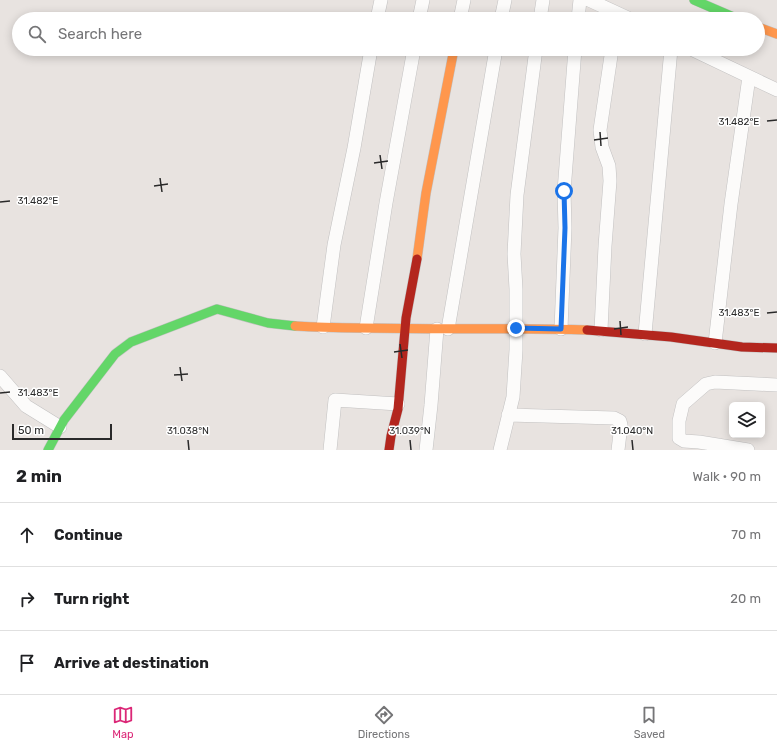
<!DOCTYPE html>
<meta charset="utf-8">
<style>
body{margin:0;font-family:Rubik,sans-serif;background:#f6f6f6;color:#202124}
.controls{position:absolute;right:12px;bottom:12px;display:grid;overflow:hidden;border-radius:6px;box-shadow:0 2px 10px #0003}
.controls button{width:36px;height:36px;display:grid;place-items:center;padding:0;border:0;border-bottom:1px solid #e0e0e0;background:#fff;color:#202124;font:20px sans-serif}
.scale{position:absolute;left:12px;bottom:10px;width:100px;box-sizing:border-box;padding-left:4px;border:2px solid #2a2a2a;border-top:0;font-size:11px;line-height:14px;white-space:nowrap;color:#2a2a2a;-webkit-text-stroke:3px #fff;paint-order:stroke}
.stop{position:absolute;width:12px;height:12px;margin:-9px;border:3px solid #1a73e8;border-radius:50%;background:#fff}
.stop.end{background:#1a73e8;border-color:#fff;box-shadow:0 1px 4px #0008}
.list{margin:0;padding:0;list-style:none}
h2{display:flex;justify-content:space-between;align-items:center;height:52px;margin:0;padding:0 16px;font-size:17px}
h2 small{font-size:13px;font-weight:400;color:#757577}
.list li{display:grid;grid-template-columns:26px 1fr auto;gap:12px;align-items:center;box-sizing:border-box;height:64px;padding:0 16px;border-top:1px solid #e0e0e0}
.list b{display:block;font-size:15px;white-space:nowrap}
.list em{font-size:13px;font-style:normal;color:#757577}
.icon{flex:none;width:22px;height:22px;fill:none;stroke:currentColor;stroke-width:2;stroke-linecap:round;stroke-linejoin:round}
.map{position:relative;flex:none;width:777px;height:450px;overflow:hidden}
.search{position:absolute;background:#fff;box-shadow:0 2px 10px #0003;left:12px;right:12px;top:12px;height:44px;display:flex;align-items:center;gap:10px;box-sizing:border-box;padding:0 14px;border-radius:22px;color:#757577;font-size:15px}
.sheet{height:244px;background:#fff}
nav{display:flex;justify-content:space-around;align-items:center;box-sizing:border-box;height:56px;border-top:1px solid #e0e0e0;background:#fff;font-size:11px;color:#757577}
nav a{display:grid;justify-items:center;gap:2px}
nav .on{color:#db2777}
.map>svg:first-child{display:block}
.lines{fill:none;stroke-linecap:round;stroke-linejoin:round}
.street-casing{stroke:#c2c1c1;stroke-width:14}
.fast-casing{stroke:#c2c1c1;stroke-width:10}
.slow-casing{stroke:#c2c1c1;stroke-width:10}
.jam-casing{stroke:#c2c1c1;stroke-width:10}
.street{stroke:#fcfbfa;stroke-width:13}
.fast{stroke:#63d668;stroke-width:9}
.slow{stroke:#ff974d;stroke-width:9}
.jam{stroke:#b3261e;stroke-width:9}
.route{stroke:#1a73e8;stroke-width:5}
.ticks{fill:none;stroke:#2a2a2a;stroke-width:1.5}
.ticks-label{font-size:10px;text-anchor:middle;fill:#2a2a2a;stroke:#fff;stroke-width:3;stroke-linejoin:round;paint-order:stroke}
</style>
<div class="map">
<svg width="777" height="450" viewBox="0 0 777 450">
<rect width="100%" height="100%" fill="#e8e3e0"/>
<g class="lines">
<!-- street casing -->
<g class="street-casing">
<path id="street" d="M589,0l41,19
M377,19l4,-19
M419,19l4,-19
M460,19l4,-19
M501,19l4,-19
M540,19l3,-19
M578,19l2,-19
M691,49l86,41
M323,327l11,-82 20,-97 17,-99
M366,328l20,-125 28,-154
M448,329l48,-280
M561,329l4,-101 -1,-37 11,-142
M601,330l4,-84 5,-65 -1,-15 -7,-19 -2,-17 12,-81
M645,334l26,-285
M715,343l16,-139 18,-127
M0,376l26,30 34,21
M508,415l106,3 6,3 1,4 -3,25
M330,450l5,-50 63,4
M426,450l5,-45 6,-76
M500,450l13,-53 3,-47v-61l-2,-35 3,-59 19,-146
M748,450l-49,-8 -15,-1 -5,-3v-17l4,-17 23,-20 9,-2 62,3"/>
</g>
<!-- fast casing -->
<g class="fast-casing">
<path id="fast" d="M694,0l44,19
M48,450l16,-30 51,-66 16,-12 86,-33 51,14 27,3"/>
</g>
<!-- slow casing -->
<g class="slow-casing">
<path id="slow" d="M758,27l19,7
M417,259l9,-66 28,-144
M295,326c97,5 195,1 292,4"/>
</g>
<!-- jam casing -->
<g class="jam-casing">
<path id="jam" d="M587,330l84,7 71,10 35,1
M389,450l2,-14 7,-27 8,-91 11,-59"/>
</g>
<!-- street -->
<use href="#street" class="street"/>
<!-- fast -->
<use href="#fast" class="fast"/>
<!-- slow -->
<use href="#slow" class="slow"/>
<!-- jam -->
<use href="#jam" class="jam"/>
</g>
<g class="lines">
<!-- route -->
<path class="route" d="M516,328l45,1 4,-101 -1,-37"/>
</g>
<!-- ticks -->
<path class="ticks" d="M767,121l10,-1M600,132l1,14M594,140l14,-2M380,155l2,14M374,163l14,-2M160,178l2,14M154,186l14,-2M0,202l10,-1M767,313l10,-1M620,321l1,14M614,329l14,-2M400,344l2,14M394,352l14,-2M180,367l2,14M174,375l14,-1M0,393l10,-1M188,440l1,10M410,440l1,10M632,440l1,10"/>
<g class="ticks-label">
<text x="739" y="125">31.482°E</text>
<text x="38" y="204">31.482°E</text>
<text x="739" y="316">31.483°E</text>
<text x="38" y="396">31.483°E</text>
<text x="188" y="434">31.038°N</text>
<text x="410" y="434">31.039°N</text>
<text x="632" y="434">31.040°N</text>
</g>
</svg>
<div class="controls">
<button><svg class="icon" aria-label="layers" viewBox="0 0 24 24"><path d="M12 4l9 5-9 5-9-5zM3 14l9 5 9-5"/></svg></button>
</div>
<div class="scale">50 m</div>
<div class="stop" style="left:564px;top:191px"></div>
<div class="stop end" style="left:516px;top:328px"></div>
<div class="search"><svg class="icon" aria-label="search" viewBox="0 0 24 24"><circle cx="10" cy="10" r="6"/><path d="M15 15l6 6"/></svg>Search here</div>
</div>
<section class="sheet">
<h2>2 min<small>Walk · 90 m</small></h2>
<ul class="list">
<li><svg class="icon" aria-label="ahead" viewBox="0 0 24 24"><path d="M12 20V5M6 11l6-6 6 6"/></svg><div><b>Continue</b></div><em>70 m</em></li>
<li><svg class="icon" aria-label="right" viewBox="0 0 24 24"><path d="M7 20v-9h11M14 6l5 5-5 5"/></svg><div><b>Turn right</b></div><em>20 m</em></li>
<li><svg class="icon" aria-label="arrive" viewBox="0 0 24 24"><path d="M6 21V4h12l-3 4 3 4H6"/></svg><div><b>Arrive at destination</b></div></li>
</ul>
</section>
<nav>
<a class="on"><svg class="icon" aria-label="map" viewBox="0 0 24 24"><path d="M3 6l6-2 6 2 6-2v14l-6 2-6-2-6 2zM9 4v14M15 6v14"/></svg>Map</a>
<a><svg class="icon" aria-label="directions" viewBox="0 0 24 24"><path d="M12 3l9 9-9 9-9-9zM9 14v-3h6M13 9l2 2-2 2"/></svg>Directions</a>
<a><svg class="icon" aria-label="saved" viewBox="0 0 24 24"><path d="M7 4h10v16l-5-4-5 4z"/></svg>Saved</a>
</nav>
